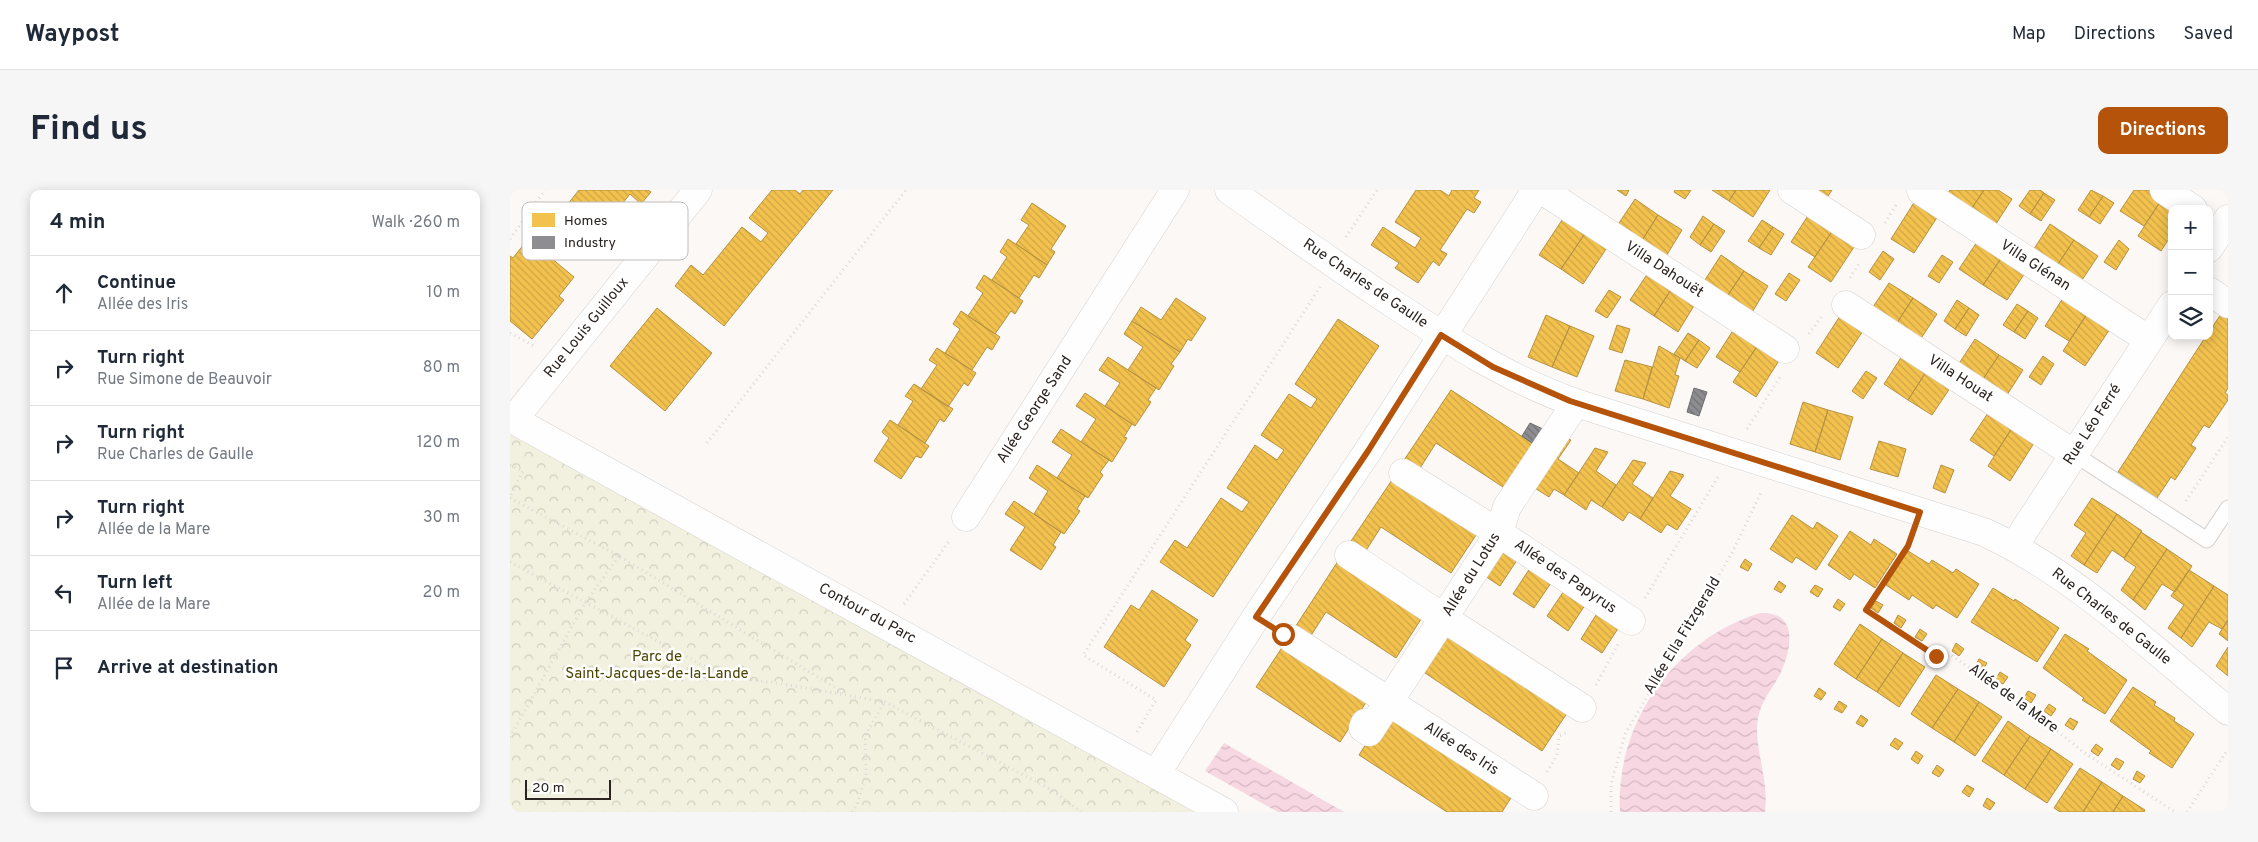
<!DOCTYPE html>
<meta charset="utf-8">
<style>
body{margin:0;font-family:Overpass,sans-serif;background:#f6f6f7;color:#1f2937}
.controls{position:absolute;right:15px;top:15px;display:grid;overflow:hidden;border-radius:10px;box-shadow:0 2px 12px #0003}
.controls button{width:45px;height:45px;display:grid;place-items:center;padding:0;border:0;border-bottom:1px solid #e0e1e3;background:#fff;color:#1f2937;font:25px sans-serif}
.scale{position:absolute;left:15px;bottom:12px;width:86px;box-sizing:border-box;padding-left:5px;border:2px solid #2b2421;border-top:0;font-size:14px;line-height:18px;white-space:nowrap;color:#2b2421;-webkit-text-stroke:4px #fff;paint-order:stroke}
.stop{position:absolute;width:15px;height:15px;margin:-11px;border:4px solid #b45309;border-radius:50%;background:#fff}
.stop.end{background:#b45309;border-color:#fff;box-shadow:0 1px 5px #0008}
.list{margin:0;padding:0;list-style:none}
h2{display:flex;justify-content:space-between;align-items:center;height:65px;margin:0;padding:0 20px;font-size:21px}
h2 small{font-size:16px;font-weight:400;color:#747a83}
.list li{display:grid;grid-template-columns:32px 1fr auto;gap:15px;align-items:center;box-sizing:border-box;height:75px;padding:0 20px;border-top:1px solid #e0e1e3}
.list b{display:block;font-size:19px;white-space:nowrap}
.list p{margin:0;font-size:16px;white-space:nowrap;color:#747a83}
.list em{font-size:16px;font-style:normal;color:#747a83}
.icon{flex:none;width:28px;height:28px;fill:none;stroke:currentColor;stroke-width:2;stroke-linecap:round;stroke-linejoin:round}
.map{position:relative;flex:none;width:1718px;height:622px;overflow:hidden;border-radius:10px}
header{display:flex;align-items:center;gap:30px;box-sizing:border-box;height:70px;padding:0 25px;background:#fff;border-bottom:1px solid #e0e1e3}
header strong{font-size:24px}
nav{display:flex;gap:28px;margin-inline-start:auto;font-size:18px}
.intro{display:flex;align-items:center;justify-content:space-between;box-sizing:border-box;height:120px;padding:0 30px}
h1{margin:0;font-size:35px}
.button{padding:12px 22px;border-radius:10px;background:#b45309;color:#fff;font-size:18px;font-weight:700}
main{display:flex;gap:30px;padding:0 30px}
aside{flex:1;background:#fff;border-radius:10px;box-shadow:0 2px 12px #0003}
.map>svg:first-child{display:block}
.forest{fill:url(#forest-crowns)}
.water{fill:url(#water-waves)}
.homes{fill:url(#homes-back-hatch);stroke:#b69240}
.industry{fill:url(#industry-back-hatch);stroke:#706e70}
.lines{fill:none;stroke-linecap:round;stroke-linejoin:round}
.service-casing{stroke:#d7d2cf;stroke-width:17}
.minor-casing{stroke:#d7d2cf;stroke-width:29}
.path{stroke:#dad9d7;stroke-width:3;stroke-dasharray:1 4;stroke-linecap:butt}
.service{stroke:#fefefe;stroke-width:15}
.minor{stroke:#fefefe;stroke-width:28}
.route{stroke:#b45309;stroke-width:6}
.labels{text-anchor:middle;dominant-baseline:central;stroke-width:5;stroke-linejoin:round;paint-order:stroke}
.street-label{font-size:15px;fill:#2b2421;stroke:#fff}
.park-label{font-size:15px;fill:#4a4600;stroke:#fff}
.key{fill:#fff;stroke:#bfbdbc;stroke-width:1}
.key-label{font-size:14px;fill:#2b2421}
</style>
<header>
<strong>Waypost</strong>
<nav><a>Map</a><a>Directions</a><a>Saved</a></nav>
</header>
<div class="intro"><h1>Find us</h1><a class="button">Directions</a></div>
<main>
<aside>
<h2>4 min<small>Walk · 260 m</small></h2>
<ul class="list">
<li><svg class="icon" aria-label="ahead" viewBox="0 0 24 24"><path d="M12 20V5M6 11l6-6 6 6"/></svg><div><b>Continue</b><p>Allée des Iris</p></div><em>10 m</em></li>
<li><svg class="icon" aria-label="right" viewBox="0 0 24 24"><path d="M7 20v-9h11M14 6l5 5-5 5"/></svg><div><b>Turn right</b><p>Rue Simone de Beauvoir</p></div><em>80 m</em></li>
<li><svg class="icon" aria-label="right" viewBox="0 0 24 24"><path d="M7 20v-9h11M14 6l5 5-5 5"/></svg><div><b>Turn right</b><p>Rue Charles de Gaulle</p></div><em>120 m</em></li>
<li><svg class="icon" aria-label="right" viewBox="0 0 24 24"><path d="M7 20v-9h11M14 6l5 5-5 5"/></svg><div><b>Turn right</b><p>Allée de la Mare</p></div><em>30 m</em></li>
<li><svg class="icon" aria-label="left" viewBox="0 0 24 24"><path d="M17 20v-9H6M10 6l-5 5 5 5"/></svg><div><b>Turn left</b><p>Allée de la Mare</p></div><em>20 m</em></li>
<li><svg class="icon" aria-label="arrive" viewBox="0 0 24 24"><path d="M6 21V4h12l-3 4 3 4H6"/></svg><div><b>Arrive at destination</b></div></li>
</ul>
</aside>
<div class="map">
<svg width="1718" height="622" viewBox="0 0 1718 622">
<defs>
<pattern id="forest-crowns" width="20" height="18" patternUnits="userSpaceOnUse" patternTransform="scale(1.25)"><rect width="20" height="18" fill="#f2f0de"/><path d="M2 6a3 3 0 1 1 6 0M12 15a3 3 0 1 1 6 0" fill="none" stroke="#d0cebe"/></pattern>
<pattern id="water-waves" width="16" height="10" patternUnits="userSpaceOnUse" patternTransform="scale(1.25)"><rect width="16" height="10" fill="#f7d7e2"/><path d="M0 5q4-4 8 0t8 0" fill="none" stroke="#d4b8c2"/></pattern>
<pattern id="homes-back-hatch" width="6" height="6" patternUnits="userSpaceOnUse" patternTransform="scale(1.25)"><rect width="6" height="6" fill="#f2c14e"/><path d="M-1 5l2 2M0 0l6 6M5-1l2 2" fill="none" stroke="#d0a644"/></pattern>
<pattern id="industry-back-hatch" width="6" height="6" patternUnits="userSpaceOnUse" patternTransform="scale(1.25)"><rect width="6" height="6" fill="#8d8d92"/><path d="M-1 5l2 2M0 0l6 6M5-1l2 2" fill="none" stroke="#737377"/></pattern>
</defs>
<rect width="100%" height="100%" fill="#fbf8f6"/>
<!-- forest -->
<path class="forest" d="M0,228l714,394h-714z"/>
<!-- water -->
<path class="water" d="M1250,423c37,-2 33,33 21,59 -5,11 -14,22 -19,33 -3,7 -5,15 -5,23 0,29 12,55 8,84h-145c-5,-89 55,-173 140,-199z
M714,553l120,69h-66l-73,-41z"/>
<!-- homes -->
<path class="homes" d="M69,0h69l3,2 -10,12 -11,-10 -8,10 12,9 -10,12 -11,-10 -8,10 12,9 -10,12 -12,-10 -8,11 -32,-27z
M262,0h23l5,4 3,-4h30l-109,136 -49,-40 16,-21 12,10 39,-48 19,15 7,-9 -19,-15z
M906,0h24l9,6 3,-6h27l-5,8 7,4 -7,11 -7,-4 -27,41 7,4 -8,12 -6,-5 -15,22 -23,-15 4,-5 -28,-18 12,-18 32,21 6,-10 -26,-16z
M1107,0h12l-3,6z
M1165,0h16l-6,9 -11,-7z
M1202,0h24l-7,11z
M1226,0h34l-17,27 -24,-16z
M1301,0h21l-6,9z
M1440,0h34l-14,21 -24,-15z
M1474,0h14l14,9 -18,28 -24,-16z
M1520,0h10l4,3 -14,21 -11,-8z
M1581,0l12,6 -14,21 -11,-7z
M1624,0h15l13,9 -18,27 -24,-15z
M1534,3l11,7 -14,21 -11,-7z
M1593,6l11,7 -14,21 -11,-7z
M1125,9l23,16 -17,27 -24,-16z
M1652,9l10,10v25l-11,17 -23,-15z
M1405,11l23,15 -24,37 -23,-14z
M522,13l34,23 -15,23 4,3 -8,13 -31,-21 13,-19 -8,-5z
M1299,24l24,16 -18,27 -24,-15z
M1148,25l24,15 -17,28 -24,-16z
M1193,26l11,8 -14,21 -10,-8z
M1054,27l22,15 -25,37 -22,-14z
M1252,30l11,7 -14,21 -11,-7z
M1204,34l11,7 -14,21 -11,-7z
M1540,34l24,16 -18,27 -24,-15z
M1263,37l11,7 -13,21 -12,-7z
M1323,40l23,14 -25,38 -23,-15z
M1076,42l22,14 -25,38 -22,-15z
M18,49l46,38 -15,19 5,4 -32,39 -22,-18v-65l3,2z
M498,49l39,26 -8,13 -5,-3 -15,23 -27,-18 15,-23 -7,-5z
M1564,50l24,16 -18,27 -24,-16z
M1609,50l10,9 -13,21 -12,-8z
M1467,52l25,15 -19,28 -24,-16z
M1373,61l11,8 -14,21 -11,-8z
M1211,65l23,16 -18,27 -23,-15z
M1432,65l11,7 -14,21 -11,-7z
M1492,67l23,16 -18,27 -24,-15z
M1234,81l24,15 -17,28 -25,-16z
M1138,83l24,15 -18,28 -24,-16z
M1279,83l11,7 -14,21 -11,-7z
M474,85l39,26 -8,13 -4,-3 -16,23 -27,-18 15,-23 -7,-5z
M1379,93l24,15 -18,28 -24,-16z
M1162,98l23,16 -17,28 -24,-16z
M1099,100l12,7 -14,21 -12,-7z
M666,108l30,20 -15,23 -3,-2 -8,13 -48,-31 9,-14 20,13z
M1403,108l24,16 -17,26 -25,-14z
M1553,108l24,16 -18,27 -24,-15z
M1447,110l12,8 -14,21 -11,-8z
M1507,114l11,7 -14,21 -11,-7z
M147,118l55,45 -47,58 -55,-45z
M1459,118l10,7 -13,21 -11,-7z
M451,121l39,26 -8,13 -5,-3 -15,23 -27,-17 15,-24 -7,-5z
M1518,121l10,7 -13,21 -11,-7z
M1577,124l23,15 -25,37 -22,-15z
M1711,124l7,5v69l-3,5 3,2v5l-19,28 -5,-3 -13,20 5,3 -21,32 -4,-3 -14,21 -39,-26 88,-136h3v-4z
M1036,125l24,11 -18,41 -24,-10z
M1330,126l23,15 -25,37 -22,-15z
M828,129l41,27 -166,251 -53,-35 15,-22 12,8 34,-50 21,14 7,-10 -22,-14 28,-43 22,15 7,-10 -23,-15 28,-41 22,14 6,-9 -22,-15z
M622,131l48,31 -9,12 3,2 -15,24 -31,-20 15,-23 -19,-13z
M1107,135l13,4 -8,24 -13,-4z
M1060,136l24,10 -17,41 -25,-10z
M1224,139l24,16 -18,27 -24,-15z
M1178,143l11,7 -14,21 -11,-7z
M1465,149l24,16 -18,27 -23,-17z
M1189,150l11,8 -13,20 -12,-7z
M1248,155l22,14 -24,38 -23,-15z
M1149,156l21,12 -5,17 4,1 -10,32 -26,-9z
M427,158l39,25 -8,13 -4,-3 -16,24 -27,-18 16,-24 -8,-5z
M1489,165l24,15 -18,28 -24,-16z
M1392,166l24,16 -18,28 -24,-16z
M1533,166l11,8 -13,21 -12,-8z
M598,167l48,31 -8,12 3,2 -16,24 -30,-20 15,-23 -21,-13z
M1115,170l27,7 -9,32 -28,-8z
M1356,181l11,7 -14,21 -11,-8z
M1416,182l24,16 -18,27 -24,-15z
M404,194l39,25 -9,13 -4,-3 -15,24 -27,-18 15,-24 -8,-5z
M941,200l84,55 -29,44 -70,-46 -21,33 -15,-10z
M575,203l47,31 -8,13 3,1 -15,24 -31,-20 15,-23 -20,-13z
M1293,212l25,8 -13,42 -25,-8z
M1318,220l25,7 -13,43 -25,-8z
M1478,223l24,15 -18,28 -24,-16z
M380,230l39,26 -8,12 -5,-2 -15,23 -27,-18 15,-23 -7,-6z
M1502,238l22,15 -24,38 -22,-15z
M551,239l48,31 -9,12 3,3 -15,23 -31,-20 15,-23 -20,-13z
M1048,245l13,5 -13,19 21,14 -15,22 -10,-6 -5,8 -22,-14z
M1369,251l27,8 -8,28 -28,-8z
M1085,258l13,4 -12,19 20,14 -14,22 -11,-7 -5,10 -22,-15z
M1123,270l13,3 -14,21 21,14 -13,21 -11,-7 -6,9 -21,-14z
M527,275l48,31 -8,13 3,2 -16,23 -30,-20 14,-23 -19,-13z
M1431,275l13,5 -9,23 -12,-5z
M1160,281l14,4 -14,21 21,13 -14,21 -10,-6 -6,9 -21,-14z
M886,284l84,55 -29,44 -70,-46 -21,33 -15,-10z
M1582,308l25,16 -33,51 -13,-9 15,-23 -12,-8z
M504,311l47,31 -8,13 3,2 -15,23 -31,-20 15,-23 -20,-13z
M1607,324l25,17 -18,27 -12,-8 -15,23 -13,-8z
M1282,325l21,14 4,-7 21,14 -22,34 -20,-13 -4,6 -22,-14z
M1340,341l21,14 3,-6 23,15 -22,34 -21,-14 -4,6 -22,-15z
M1631,342l26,17 -34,51 -12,-10 15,-23 -12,-8z
M990,350l21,14 -21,32 -21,-14z
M1657,359l25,17 -17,26 -13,-8 -17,26 -12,-10z
M1398,361l21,13 3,-4 21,13 3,-4 23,15 -22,34 -21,-13 -3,4 -21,-14 -3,5 -23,-15z
M830,368l85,55 -29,45 -70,-46 -21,33 -15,-10z
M1235,369l7,5 -4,7 -8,-4z
M1024,372l21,15 -21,31 -21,-14z
M1679,380l25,16 -33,52 -13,-10 16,-23 -13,-9z
M1269,391l7,5 -5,7 -7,-4z
M1058,395l21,14 -21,32 -21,-15z
M1305,395l8,4 -5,8 -8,-5z
M1704,396l14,9v25l-6,9 -13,-7 -17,25 -11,-9z
M1483,398l21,13 1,-2 44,29 -22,34 -66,-40z
M642,400l46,30 -13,20 6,5 -27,42 -60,-40 27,-42 8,5z
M1328,409l7,5 -5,7 -7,-4z
M1366,411l7,4 -5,8 -7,-5z
M1091,417l22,14 -21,32 -21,-14z
M1388,425l8,5 -5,8 -7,-5z
M1718,430v21l-9,-7z
M935,433l126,84 -29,44 -126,-84z
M1350,434l22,15 -26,40 -22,-15z
M1410,439l7,5 -5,7 -7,-4z
M1555,444l24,15 -2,2 40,29 -22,34 -23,-14 2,-2 -41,-30z
M1372,449l21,14 -26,39 -21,-13z
M775,453l84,55 -29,44 -84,-55z
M1446,453l8,6 -5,7 -7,-5z
M1718,457v29l-12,-10z
M1393,463l22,14 -26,40 -22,-15z
M1469,469l8,4 -5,8 -7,-5z
M1490,482l8,5 -5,7 -8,-4z
M1426,485l22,14 -26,39 -21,-14z
M1623,497l23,15 -2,3 21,13 -1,3 20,13 -22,34 -23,-15 2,-2 -41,-30z
M1309,498l7,5 -5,7 -7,-4z
M1448,499l21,13 -25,40 -22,-14z
M1518,501l8,4 -5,8 -7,-5z
M1329,511l8,5 -5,7 -8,-4z
M1469,512l23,15 -27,39 -21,-14z
M1539,514l7,5 -5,7 -7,-5z
M878,520l126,83 -12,19h-55l-88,-57z
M1351,525l7,5 -5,7 -7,-4z
M1560,528l8,4 -5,8 -8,-5z
M1498,531l22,15 -26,39 -22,-14z
M1520,546l21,13 -26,40 -21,-14z
M1385,548l8,5 -5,7 -8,-5z
M1586,554l7,5 -5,7 -7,-5z
M1541,559l22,15 -26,39 -22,-14z
M1406,561l7,5 -5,8 -7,-5z
M1606,568l8,4 -5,8 -8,-5z
M1427,575l7,5 -5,7 -7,-4z
M1570,578l22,14 -19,30h-23l-6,-4z
M1627,581l8,5 -5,7 -7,-4z
M1592,592l21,14 -10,16h-30z
M1457,595l7,4 -5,8 -7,-5z
M1613,606l22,14 -1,2h-31z
M1477,608l8,5 -5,7 -7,-4z"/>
<!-- industry -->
<path class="industry" d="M1184,198l13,4 -8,24 -12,-4z
M1020,233l15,7 -10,15 -13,-9z"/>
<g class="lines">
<!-- service casing -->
<g class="service-casing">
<path id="service" d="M1564,264l133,86 21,-32"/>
</g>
<!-- minor casing -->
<g class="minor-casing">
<path id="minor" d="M719,0c55,39 110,78 166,115 58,38 115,75 181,98l408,129c91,42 167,116 244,179
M1032,0l243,159
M1282,0l69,45
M1654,0l29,19
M1411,1l228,149
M1699,58l19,-29
M1699,101l19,13
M1336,115l228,149
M0,228l714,394
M3,230l185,-230
M893,283l83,52
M456,327l209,-327
M989,343l132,88
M1504,356l158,-241
M839,365l86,57
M935,429l137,89
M782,449l87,56
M879,512l145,94
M855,533l-2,5 6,4 130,-199 8,-26 69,-104
M646,584l100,-157 112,-166 168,-261"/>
</g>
<!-- path -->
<path class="path" d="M1375,33l11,-18
M836,47l31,-47
M0,49l35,-49
M1340,88l10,-16
M0,143l26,14
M1299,144l12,-17
M1237,239l33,-52
M197,253l199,-253
M0,275l13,6 -13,26
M0,308l109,58 225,137
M1676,311l42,-64
M1401,348l-45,72 70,46 13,-2 69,46 68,54 89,58
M0,372l211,113 74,11 90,16 167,88 29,22
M1135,408l73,-121
M394,414l46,-64
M1086,495l22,-41
M627,542l19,-32 -73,-45 237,-368
M0,547l75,-134 34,-47
M1037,582l10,-17 2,-19 9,-4
M0,620l4,2
M342,622l5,-7 9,-31 -1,-39 20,-33
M1101,622v-28l14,-50 107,-181 30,-62
M1677,622l41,-63"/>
<!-- service -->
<use href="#service" class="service"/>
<!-- minor -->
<use href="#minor" class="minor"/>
</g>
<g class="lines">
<!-- route -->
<path class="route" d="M773,444l-27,-17 112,-166 73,-116 52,32 77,34 350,111 -12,34 -42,64 70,46"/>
</g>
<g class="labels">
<!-- street labels -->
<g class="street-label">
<text transform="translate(1525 76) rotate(33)">Villa Glénan</text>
<text transform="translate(1154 80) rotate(33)">Villa Dahouët</text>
<text transform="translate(855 94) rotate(34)">Rue Charles de Gaulle</text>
<text transform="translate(77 138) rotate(-51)">Rue Louis Guilloux</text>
<text transform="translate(1450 189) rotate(33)">Villa Houat</text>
<text transform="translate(525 220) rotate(-57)">Allée George Sand</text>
<text transform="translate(1583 235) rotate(-57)">Rue Léo Ferré</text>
<text transform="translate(962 385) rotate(-58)">Allée du Lotus</text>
<text transform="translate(1055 387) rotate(34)">Allée des Papyrus</text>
<text transform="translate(357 424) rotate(29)">Contour du Parc</text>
<text transform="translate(1601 427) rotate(38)">Rue Charles de Gaulle</text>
<text transform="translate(1173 446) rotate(-59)">Allée Ella Fitzgerald</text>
<text transform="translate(1503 509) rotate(36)">Allée de la Mare</text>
<text transform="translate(951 559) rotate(33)">Allée des Iris</text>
</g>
<!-- park labels -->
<g class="park-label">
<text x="147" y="467">Parc de<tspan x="147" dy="17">Saint-Jacques-de-la-Lande</tspan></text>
</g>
</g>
<!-- legend -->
<rect x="12" y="12" width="166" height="58" rx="8" class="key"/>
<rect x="22" y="23" width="23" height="14" fill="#f2c14e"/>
<rect x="22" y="46" width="23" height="13" fill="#8d8d92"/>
<g class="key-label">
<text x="54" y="35">Homes</text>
<text x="54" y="57">Industry</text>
</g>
</svg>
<div class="controls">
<button>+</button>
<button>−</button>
<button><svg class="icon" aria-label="layers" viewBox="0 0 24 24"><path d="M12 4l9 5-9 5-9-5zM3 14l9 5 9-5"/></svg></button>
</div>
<div class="scale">20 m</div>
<div class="stop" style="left:773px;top:444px"></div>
<div class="stop end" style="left:1426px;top:466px"></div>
</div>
</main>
